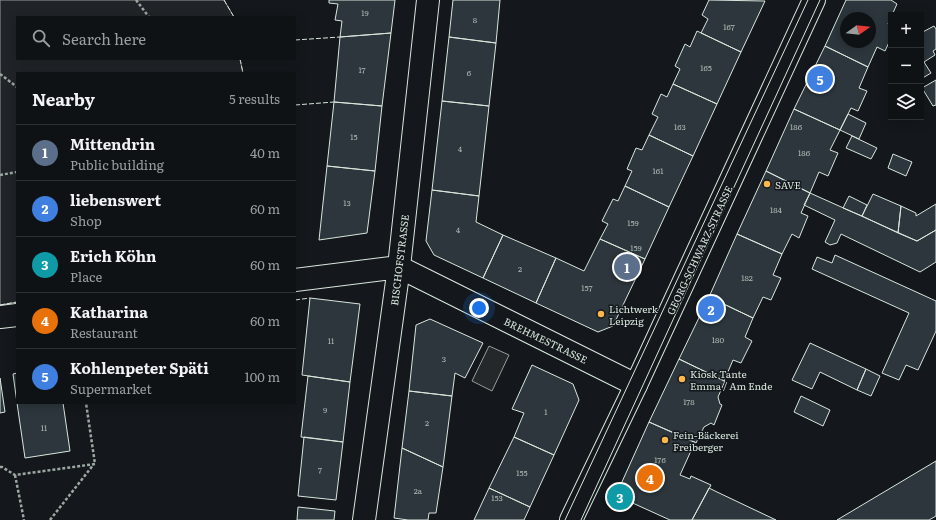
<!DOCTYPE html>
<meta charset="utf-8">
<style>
body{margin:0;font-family:Literata,serif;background:#1d2022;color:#f1f3f6}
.controls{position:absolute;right:12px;top:12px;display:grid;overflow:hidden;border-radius:0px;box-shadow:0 2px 10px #0003}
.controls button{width:36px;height:36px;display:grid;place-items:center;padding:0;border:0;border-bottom:1px solid #2f3234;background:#0f1215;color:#f1f3f6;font:20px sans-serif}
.compass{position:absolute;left:840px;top:12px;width:36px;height:36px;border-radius:50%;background:#0f1215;box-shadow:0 2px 10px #0003;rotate:75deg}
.you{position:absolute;left:479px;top:308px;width:14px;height:14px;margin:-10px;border:3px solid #fff;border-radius:50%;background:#1a73e8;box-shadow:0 0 0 6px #1a73e833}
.badge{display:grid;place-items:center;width:26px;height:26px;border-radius:50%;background:#ffb74d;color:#fff;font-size:13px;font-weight:700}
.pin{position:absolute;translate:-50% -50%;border:2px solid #fff;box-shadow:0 1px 4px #0006}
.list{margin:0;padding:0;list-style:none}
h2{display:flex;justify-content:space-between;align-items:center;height:52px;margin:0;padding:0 16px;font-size:17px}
h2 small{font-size:13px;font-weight:400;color:#9b9ea0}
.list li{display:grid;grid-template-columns:26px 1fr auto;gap:12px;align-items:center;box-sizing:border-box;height:56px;padding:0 16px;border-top:1px solid #2f3234}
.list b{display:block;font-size:15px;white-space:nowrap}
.list p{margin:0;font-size:13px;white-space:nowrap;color:#9b9ea0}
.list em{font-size:13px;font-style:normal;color:#9b9ea0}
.icon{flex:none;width:22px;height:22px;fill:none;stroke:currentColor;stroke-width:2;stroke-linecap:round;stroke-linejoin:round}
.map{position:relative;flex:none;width:936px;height:520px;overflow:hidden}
.search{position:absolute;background:#0f1215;box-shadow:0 2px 10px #0003;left:16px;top:16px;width:280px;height:44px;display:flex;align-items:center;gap:10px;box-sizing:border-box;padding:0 14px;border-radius:0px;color:#9b9ea0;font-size:15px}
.panel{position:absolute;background:#0f1215;box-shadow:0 2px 10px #0003;left:16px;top:72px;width:280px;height:332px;border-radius:0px}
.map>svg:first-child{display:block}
.green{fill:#202428;stroke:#939e99}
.parking{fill:#24282b;stroke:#939e99}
.building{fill:#2c363c;stroke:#d8e6dc;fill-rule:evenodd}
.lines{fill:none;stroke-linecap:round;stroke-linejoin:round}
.minor-casing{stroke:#d8e6dc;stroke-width:24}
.tertiary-casing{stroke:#d8e6dc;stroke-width:24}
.path{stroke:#9da8a2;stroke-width:2.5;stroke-dasharray:3 2;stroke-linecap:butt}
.minor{stroke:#14181c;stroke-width:22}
.tertiary{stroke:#14181c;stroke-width:22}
.tram{stroke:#d8e6dc;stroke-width:1}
.fence{stroke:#d8e6dc;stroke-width:1;stroke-dasharray:5 2;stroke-linecap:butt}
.poi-dot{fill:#ffb74d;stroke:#14181c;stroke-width:1.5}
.labels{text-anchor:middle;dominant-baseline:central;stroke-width:3;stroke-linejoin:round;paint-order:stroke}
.number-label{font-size:8px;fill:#adbab4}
.poi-label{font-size:10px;fill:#d8e6dc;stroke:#14181c;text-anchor:start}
.street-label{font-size:10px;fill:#d8e6dc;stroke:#14181c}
</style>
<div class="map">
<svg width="936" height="520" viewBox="0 0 936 520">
<rect width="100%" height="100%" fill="#14181c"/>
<!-- green -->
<path class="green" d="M0,0h224l10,17h-217v42h223l3,14h-226v229l-17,3z"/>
<!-- parking -->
<path class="parking" d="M489,346l20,9 -17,36 -20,-10z"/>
<!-- building -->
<path class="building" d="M329,0h66l-4,33 -51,4 2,-16 -7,-1 3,-16 -9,-1z
M453,0h47l-4,43 -47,-6z
M709,0l56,1 -24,51 -40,-19 7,-14 -6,-4z
M846,0h45l6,4 -5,11h-1l-3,9 3,2v12l-6,13 -8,-4 -9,20 -43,-21zM846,18h24v24h-24z
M934,26l2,3v20l-3,2 2,4 -11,7 7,11 -10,6v-46z
M697,31l44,21 -24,52 -44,-20 7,-15 -5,-3 10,-22 5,3z
M391,33l-9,73 -48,-4 6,-65z
M449,37l47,6 -7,63 -47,-5z
M825,46l43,21 -9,21 8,3 -9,20 -7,-3 -11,22 -46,-21z
M936,80v25l-3,1 -11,-18z
M673,84l44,20 -24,52 -44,-21 9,-18 -6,-3 9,-20 6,3z
M442,101l47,5 -10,90 -47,-6z
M334,102l48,4 -7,65 -48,-5z
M794,109l46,21 -10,20 8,3 -10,23 -9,-4 -9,21 -44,-22z
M848,114l18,9 -7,16 -19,-9z
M649,135l44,21 -24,51 -44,-21 7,-15 -5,-2 9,-21 6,2z
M852,136l25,12 -6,11 -25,-11z
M893,154l19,8 -6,14 -18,-8z
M327,166l48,5 -8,62 -48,7z
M766,171l44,22 -9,20 7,3 -9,22 -7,-4 -10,20 -45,-20z
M625,186l44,21 -24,52 -45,-20 8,-15 -6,-3 11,-22 5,2z
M432,190l47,6 -3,26 27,13 -20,43 -49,-23 -8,-14z
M810,193l107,48 19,-11v32l-16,10 -79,-38 -4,9 -7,2 -5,-3 10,-22 -31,-15z
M873,194l28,12 -3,27 -36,-17z
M849,196l18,9 -5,11 -19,-8z
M936,204v26l-19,11 -19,-8 3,-27 15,7v3z
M737,234l45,20 -9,21 8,3 -10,22 -8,-3 -10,21 -44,-21z
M503,235l53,23 -20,45 -53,-25z
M600,239l45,20 -32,67 -15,6 -62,-29 20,-45 28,13z
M835,255l101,46v30l-18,39 -12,-5 -7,15 -17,-7 27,-60 -97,-44 5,-12 15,6z
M709,297l44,21 -8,19 7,4 -11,22 -8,-3 -9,21 -45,-22z
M310,298l50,6 -10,78 -48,-7z
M430,319l53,24 -18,35 -10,-5 -3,23 -43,-5 7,-66z
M810,343l56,26 -9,21 -37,-18 -8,17 -20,-9z
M679,359l46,22 -7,16 2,7 2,1 -8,20 -3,-2 -7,4 -8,16 -47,-21z
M532,365l41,19 6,16 -25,55 -40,-18 10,-24 -12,-4z
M866,369l14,7 -9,20 -14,-6z
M17,373v30l-4,-29z
M308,376l42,6 -7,60 -42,-5z
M0,378l5,34 -5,1z
M409,391l43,5 -9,71 -41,-19z
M801,396l29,14 -7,16 -29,-14z
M17,403h46l7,48 -45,7z
M649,422l46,20 -15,33 10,4 1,-3 20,9 -19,35h-22l-44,-20 -5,-16z
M304,437l39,5 -7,58 -38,-4z
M514,437l40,18 -24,52 -41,-19z
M402,448l41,19 -7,46h-7l-1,7h-20l-14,-2z
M936,461v55l-7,4h-92z
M489,488l41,19 -6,13h-50z
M709,488l8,4 59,28h-84z
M298,507l37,4 -1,9h-37z"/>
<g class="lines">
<!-- minor casing -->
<g class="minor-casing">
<path id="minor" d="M295,280l104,-13 237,118
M0,317l17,-2
M364,520l35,-253 29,-267"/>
</g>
<!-- tertiary casing -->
<g class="tertiary-casing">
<path id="tertiary" d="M571,520l65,-135 178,-385"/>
</g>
<!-- path -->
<path class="path" d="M136,0l13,17
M0,74l17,13
M0,175l17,-3
M0,467h2l13,8 80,-11 -9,-61
M15,475l9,45
M50,520l44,-56"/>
<!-- minor -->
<use href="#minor" class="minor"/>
<!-- tertiary -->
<use href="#tertiary" class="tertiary"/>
<!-- tram -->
<path class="tram" d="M565,520l243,-520
M581,520l239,-520"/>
<!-- fence -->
<path class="fence" d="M224,0l10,17
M295,40l45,-3
M240,59l3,14
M295,105l39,-3
M295,300l15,-2
M0,305l17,-3"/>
</g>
<!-- markers -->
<g class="poi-dot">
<circle cx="767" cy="184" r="4"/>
<circle cx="601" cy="314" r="4"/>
<circle cx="682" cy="379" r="4"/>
<circle cx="665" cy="440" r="4"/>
</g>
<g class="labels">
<!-- number labels -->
<g class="number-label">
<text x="365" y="12">19</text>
<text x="475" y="19">8</text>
<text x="729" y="26">167</text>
<text x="706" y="67">165</text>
<text x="362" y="69">17</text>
<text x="469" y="72">6</text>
<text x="680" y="126">163</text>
<text x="796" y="126">186</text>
<text x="354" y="136">15</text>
<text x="460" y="148">4</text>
<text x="804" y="152">186</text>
<text x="658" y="170">161</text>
<text x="347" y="202">13</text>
<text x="776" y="209">184</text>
<text x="633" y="222">159</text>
<text x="458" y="229">4</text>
<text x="636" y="247">159</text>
<text x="520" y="268">2</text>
<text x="747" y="277">182</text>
<text x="587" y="287">157</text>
<text x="718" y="339">180</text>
<text x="331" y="340">11</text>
<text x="444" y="358">3</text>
<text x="689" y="401">178</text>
<text x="325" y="409">9</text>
<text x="546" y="411">1</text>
<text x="427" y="422">2</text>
<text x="44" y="427">11</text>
<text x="660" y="459">176</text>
<text x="320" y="469">7</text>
<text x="522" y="472">155</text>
<text x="418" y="490">2a</text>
<text x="497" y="497">153</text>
</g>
<!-- poi labels -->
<g class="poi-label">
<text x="775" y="184">SAVE</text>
<text x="609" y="308">Lichtwerk<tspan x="609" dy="12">Leipzig</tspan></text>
<text x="690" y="373">Kiosk Tante<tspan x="690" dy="12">Emma / Am Ende</tspan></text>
<text x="673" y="434">Fein-Bäckerei<tspan x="673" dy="12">Freiberger</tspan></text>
</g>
<!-- street labels -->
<g class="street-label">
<text transform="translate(699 250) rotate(-65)">GEORG-SCHWARZ-STRASSE</text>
<text transform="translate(399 260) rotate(-83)">BISCHOFSTRASSE</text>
<text transform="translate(546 340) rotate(26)">BREHMESTRASSE</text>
</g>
</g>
</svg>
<div class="controls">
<button>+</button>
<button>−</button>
<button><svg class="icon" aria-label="layers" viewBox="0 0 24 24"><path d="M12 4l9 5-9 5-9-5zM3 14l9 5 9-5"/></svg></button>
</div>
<svg class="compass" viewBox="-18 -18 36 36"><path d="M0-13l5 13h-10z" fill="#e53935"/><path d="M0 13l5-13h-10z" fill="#9b9ea0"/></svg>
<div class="you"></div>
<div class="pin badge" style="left:627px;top:267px;background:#5c6f8a">1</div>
<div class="pin badge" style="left:711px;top:309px;background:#3f7fe0">2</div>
<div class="pin badge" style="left:620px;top:497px;background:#0f9aa8">3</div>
<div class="pin badge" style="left:650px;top:478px;background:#e8710a">4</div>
<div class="pin badge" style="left:820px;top:79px;background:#3f7fe0">5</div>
<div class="search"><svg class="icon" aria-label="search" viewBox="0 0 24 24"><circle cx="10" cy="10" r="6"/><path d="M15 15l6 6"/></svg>Search here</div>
<section class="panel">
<h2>Nearby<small>5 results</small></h2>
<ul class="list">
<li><span class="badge" style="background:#5c6f8a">1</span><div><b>Mittendrin</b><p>Public building</p></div><em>40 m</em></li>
<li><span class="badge" style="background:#3f7fe0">2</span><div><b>liebenswert</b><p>Shop</p></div><em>60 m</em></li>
<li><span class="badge" style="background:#0f9aa8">3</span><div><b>Erich Köhn</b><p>Place</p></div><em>60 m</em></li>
<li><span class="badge" style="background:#e8710a">4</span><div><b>Katharina</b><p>Restaurant</p></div><em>60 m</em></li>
<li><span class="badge" style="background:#3f7fe0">5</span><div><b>Kohlenpeter Späti</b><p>Supermarket</p></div><em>100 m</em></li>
</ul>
</section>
</div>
